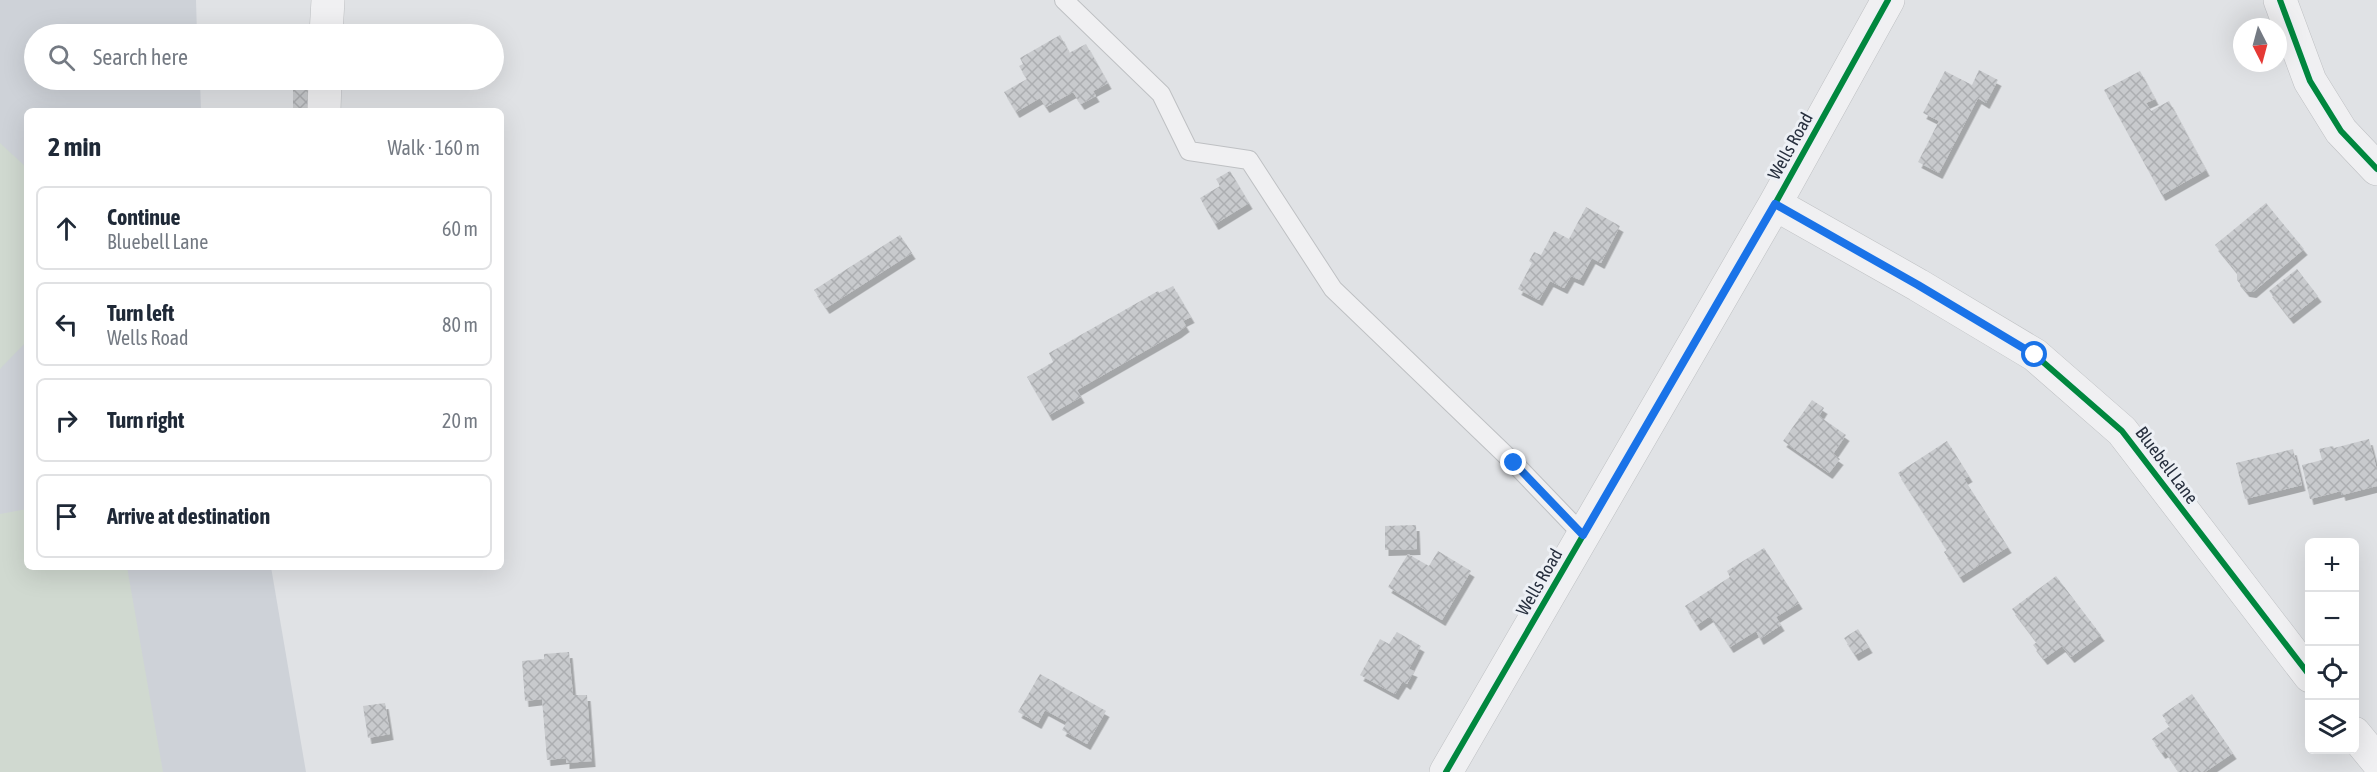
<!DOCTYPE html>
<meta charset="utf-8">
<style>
body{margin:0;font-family:"Asap Condensed",sans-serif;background:#f6f6f7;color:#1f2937}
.controls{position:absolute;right:18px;bottom:18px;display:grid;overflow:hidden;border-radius:9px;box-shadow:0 6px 24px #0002}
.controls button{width:54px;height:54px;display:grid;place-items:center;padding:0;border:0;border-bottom:2px solid #e0e1e3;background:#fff;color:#1f2937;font:30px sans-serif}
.compass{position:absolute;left:2233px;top:18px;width:54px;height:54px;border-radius:50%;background:#fff;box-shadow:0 6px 24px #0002;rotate:174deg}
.stop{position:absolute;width:18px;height:18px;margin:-14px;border:4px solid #1a73e8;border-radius:50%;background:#fff}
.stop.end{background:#1a73e8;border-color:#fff;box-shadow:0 2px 6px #0008}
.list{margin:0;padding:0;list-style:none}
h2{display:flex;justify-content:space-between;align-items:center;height:78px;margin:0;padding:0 24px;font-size:26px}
h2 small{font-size:20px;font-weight:400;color:#747a83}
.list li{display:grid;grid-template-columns:39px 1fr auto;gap:18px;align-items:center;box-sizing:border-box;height:84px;margin:0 12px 12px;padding:0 12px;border:2px solid #e0e1e3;border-radius:9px}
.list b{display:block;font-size:22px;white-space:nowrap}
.list p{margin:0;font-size:20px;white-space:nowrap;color:#747a83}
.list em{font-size:20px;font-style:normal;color:#747a83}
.icon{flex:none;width:33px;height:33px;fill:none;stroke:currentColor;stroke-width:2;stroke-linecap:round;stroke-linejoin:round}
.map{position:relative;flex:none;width:2377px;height:772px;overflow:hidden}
.search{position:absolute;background:#fff;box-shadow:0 6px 24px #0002;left:24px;top:24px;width:480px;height:66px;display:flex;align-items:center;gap:15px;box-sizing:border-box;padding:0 21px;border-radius:33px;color:#747a83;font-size:22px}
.panel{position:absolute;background:#fff;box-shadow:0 6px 24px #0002;left:24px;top:108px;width:480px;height:462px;border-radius:9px}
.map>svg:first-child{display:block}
.built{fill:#ced2d8}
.pitch{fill:#d0d9d0}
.building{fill:url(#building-cross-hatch);filter:url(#shadow)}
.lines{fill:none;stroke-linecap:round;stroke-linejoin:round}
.service-casing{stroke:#bec0c3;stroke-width:20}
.minor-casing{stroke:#bec0c3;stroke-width:34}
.service{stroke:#f0f0f2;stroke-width:18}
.minor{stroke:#f0f0f2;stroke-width:33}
.cycleway-casing{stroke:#edf0f5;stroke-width:10}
.cycleway{stroke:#00873e;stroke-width:6}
.route{stroke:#1a73e8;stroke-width:8}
.labels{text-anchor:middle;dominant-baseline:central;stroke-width:6;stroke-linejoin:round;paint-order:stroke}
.street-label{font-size:18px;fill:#272f3e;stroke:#edf0f5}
</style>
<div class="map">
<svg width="2377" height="772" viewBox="0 0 2377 772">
<defs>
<pattern id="building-cross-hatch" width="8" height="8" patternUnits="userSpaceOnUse" patternTransform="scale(1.5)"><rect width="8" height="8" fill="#c8cacd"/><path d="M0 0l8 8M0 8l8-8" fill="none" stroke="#acaeb1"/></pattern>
<filter id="shadow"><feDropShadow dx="3.5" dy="6" stdDeviation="0" flood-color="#0004"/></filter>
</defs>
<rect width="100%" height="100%" fill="#e0e2e5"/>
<!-- built -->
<path class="built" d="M0,0h196l1,34h-163v46h166l1,31h-174v456h244l35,205h-306z"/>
<!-- pitch -->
<path class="pitch" d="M0,143l27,25v173l-27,28z
M27,509v58h100l36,205h-163v-258z"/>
<!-- building -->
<path class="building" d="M1060,35l9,18 17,-9 22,39 -15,8 3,5 -15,8 -8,-12 -27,15 -6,-9 -24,14 -12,-20 23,-13 -8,-13 4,-2 -3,-6z
M1979,70l19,10 -12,23 -8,-5 -39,75 -21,-11 21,-41 -16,-8 22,-42 27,14z
M2140,71l15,28 -9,4 5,8 18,-10 37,69 -44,25 -58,-105z
M293,80h16v31h-16z
M1230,171l19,32 -34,21 -15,-26 20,-12 -4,-7z
M2266,203l38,46 -51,43 -7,-1 -9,-11v-8l-22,-27z
M1586,207l34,19 -19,37 -9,-5 -12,22 -9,-4 -7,12 -14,-7 -11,19 -21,-11 14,-26 -3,-2 5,-9 7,3 13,-24 15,8z
M900,235l12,18 -86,55 -12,-18z
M2297,269l21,27 -28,22 -21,-27z
M1173,286l18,31 -8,4 3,5 -8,6 -101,58 4,7 -32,18 -22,-38 26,-15 -4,-9 109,-62 1,2z
M1812,400l12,8 -5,8 27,19 -13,19 7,5 -11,14 -46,-32z
M2369,439l8,31v16l-35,9 -1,-4 -31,8 -8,-34 20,-5 -3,-11 14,-3 1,2z
M1947,441l22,35 -5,3 44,68 -48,30 -16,-25 3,-2 -49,-77z
M2293,449l9,36 -57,14 -9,-36z
M1416,525l1,24 -32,1v-24z
M1764,548l35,55 -23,14 5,8 -21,14 -4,-8 -26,16 -20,-31 -13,9 -12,-19 45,-29 -3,-6z
M1438,551l33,20 -29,49 -54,-33 20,-33 21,12z
M2056,576l45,59 -30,22 -9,-11 -18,13 -11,-14 4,-3 -25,-33z
M1858,629l11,18 -14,8 -11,-17z
M1397,632l24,14 -12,23 5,2 -7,13 -4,-3 -8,13 -35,-19 20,-36 9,5z
M569,652l4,43h14l5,66 -26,2v-5l-19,2 -5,-61 -17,2 -3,-40 22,-2v-5z
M1040,674l66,37 -19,33 -25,-14 5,-8 -22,-12 -7,13 -20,-11z
M2192,694l41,59 -28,19h-26l-14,-21 -3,2 -10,-14 18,-13 -8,-11z
M385,703l5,31 -22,4 -5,-32z"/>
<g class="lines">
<!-- service casing -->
<g class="service-casing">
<path id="service" d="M1064,0l97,94 28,57 60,9 84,129 181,174 69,72"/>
</g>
<!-- minor casing -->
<g class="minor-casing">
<path id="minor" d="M2280,0l30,81 31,50 36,38
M326,34l2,-34
M324,111l1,-31
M1775,204l143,81 117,70 87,76 188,245
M2354,733l23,28
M1446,772l329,-568 113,-204"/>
</g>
<!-- service -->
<use href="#service" class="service"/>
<!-- minor -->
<use href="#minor" class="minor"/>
<!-- cycleway casing -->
<g class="cycleway-casing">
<path id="cycleway" d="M2280,0l30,81 31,50 36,38
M1775,204l143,81 117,70 87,76 188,245
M1446,772l329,-568 113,-204"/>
</g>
<!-- cycleway -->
<use href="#cycleway" class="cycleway"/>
</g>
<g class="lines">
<!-- route -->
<path class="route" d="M1514,463l69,72 192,-331 143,81 117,70"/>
</g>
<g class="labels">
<!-- street labels -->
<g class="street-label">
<text transform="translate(1790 146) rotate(-61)">Wells Road</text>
<text transform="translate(2167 465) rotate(53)">Bluebell Lane</text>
<text transform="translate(1539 582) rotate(-60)">Wells Road</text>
</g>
</g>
</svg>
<div class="controls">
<button>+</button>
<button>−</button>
<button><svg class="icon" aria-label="locate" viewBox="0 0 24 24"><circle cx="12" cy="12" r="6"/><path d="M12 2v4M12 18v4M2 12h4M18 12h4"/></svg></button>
<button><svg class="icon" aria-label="layers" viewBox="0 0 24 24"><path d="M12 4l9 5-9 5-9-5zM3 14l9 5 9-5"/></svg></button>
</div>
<svg class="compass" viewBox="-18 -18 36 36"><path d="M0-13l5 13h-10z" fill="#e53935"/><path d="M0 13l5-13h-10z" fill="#747a83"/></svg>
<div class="stop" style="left:2035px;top:355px"></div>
<div class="stop end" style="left:1514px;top:463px"></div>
<div class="search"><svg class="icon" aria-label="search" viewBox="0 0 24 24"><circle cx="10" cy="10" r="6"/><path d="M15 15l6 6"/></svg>Search here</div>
<section class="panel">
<h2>2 min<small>Walk · 160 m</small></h2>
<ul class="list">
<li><svg class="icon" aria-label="ahead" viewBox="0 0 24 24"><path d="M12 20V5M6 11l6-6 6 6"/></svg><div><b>Continue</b><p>Bluebell Lane</p></div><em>60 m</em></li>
<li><svg class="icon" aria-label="left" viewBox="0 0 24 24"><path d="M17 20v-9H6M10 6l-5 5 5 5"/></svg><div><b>Turn left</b><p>Wells Road</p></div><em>80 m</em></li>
<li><svg class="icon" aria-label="right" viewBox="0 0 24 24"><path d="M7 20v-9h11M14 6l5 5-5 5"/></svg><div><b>Turn right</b></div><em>20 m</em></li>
<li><svg class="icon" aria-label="arrive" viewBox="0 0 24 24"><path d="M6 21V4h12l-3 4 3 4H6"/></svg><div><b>Arrive at destination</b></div></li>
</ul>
</section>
</div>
